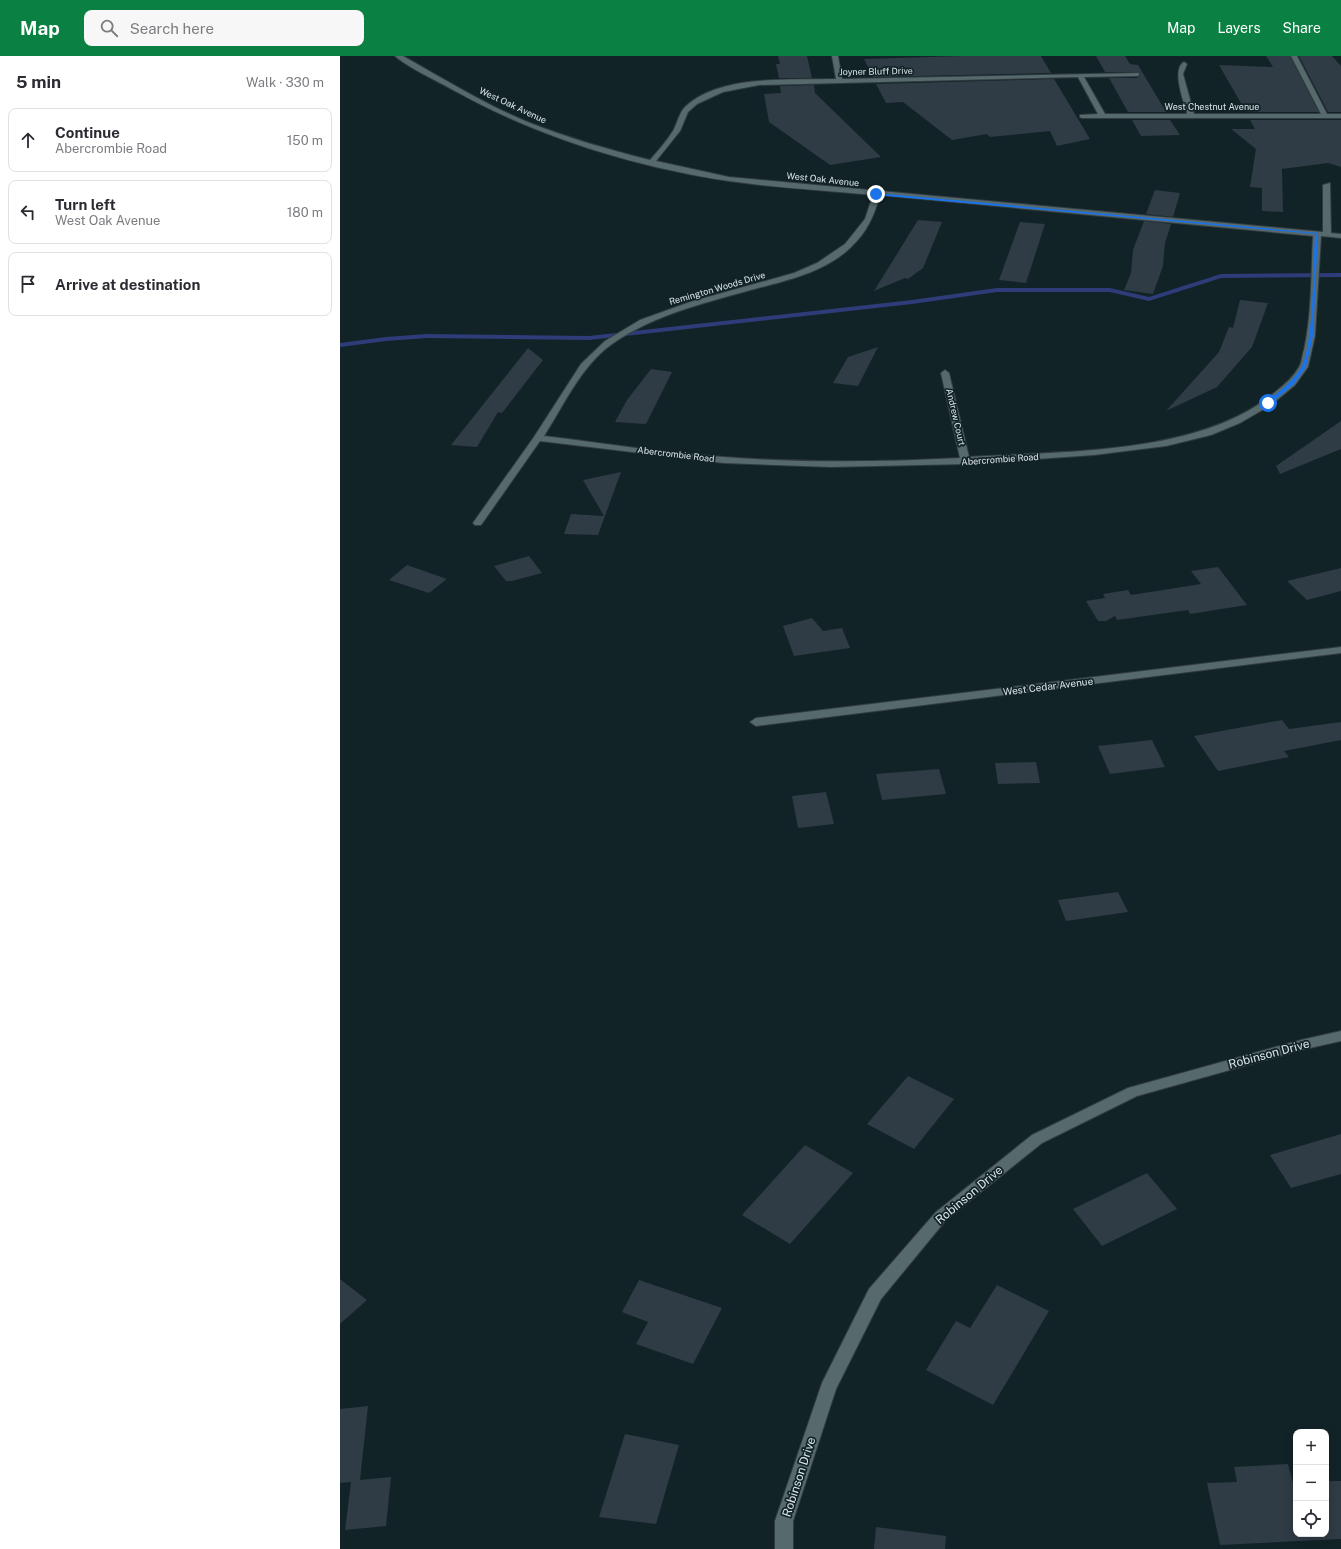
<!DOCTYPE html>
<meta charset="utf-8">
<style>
body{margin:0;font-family:"Public Sans",sans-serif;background:#f7f7f7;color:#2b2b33}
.controls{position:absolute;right:12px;bottom:12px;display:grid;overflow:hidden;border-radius:8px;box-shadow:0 2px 10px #0003}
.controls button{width:36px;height:36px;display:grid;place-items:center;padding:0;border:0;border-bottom:1px solid #e1e1e2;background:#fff;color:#2b2b33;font:20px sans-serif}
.stop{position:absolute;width:12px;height:12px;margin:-9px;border:3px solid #1a73e8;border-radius:50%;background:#fff}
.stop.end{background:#1a73e8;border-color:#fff;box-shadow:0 1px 4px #0008}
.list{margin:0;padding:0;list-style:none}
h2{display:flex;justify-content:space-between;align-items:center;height:52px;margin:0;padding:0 16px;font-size:17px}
h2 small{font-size:13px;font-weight:400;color:#7c7c81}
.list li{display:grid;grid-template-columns:26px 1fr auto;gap:12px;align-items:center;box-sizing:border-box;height:64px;margin:0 8px 8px;padding:0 8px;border:1px solid #e1e1e2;border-radius:8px}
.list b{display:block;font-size:15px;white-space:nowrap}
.list p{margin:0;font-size:13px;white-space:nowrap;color:#7c7c81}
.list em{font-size:13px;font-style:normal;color:#7c7c81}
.icon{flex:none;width:22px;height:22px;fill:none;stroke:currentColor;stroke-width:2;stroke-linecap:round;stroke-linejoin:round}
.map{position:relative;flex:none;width:1001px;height:1493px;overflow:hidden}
header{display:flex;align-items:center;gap:24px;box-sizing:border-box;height:56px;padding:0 20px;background:#0b8043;color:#fff}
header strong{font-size:19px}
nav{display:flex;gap:22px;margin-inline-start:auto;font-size:14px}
.search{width:280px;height:36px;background:#f7f7f7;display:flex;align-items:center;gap:10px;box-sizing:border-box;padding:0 14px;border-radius:8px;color:#7c7c81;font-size:15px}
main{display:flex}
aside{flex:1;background:#fff}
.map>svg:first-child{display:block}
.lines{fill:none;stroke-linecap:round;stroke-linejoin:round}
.stream{fill:#2e3c79;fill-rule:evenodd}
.building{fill:#2f3b45}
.minor-casing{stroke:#313c3f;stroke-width:2}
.minor{fill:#56696d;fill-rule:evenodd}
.route{fill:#1a73e8}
.labels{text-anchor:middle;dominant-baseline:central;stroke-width:3.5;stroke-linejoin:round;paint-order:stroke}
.far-street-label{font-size:9px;fill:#dbe5e8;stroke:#122327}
.street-label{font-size:10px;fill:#dbe5e8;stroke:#122327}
.near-street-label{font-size:12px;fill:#dbe5e8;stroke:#122327}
</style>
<header>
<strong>Map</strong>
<div class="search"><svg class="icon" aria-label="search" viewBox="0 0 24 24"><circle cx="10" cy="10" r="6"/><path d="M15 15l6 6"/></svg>Search here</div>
<nav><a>Map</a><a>Layers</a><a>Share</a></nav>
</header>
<main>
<aside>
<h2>5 min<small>Walk · 330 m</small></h2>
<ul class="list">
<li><svg class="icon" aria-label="ahead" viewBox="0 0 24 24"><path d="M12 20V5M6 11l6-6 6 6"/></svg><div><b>Continue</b><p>Abercrombie Road</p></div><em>150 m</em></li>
<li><svg class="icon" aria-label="left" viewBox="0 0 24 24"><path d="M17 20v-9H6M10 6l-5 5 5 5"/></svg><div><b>Turn left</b><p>West Oak Avenue</p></div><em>180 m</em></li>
<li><svg class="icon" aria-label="arrive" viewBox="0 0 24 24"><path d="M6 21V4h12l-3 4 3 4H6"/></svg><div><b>Arrive at destination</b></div></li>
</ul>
</aside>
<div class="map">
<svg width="1001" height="1493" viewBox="0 0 1001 1493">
<rect width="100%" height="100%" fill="#122327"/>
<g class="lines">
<!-- stream -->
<path class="stream" d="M1001,217v4l-120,1 -72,23 -39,-9h-113l-85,12 -323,36 -162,-2 -41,3 -46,6v-4l46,-6 41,-3 162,2 323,-36 85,-12h113l39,9 72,-23z"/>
</g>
<!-- building -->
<path class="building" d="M438,0h29l5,22h-33l-3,-14h4z
M621,0h80l10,17 -178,4 -9,-18z
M756,0h29l5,8 8,1 28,47h-38l-19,-34h28l3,-3v-3h-35z
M926,0h24l29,56h-73l-27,-47 54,2z
M959,0h33l9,10v46h-13z
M714,23l36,60 -33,7 -7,-15 -60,6 -3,-3 -35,6 -49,-38 -17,1 -10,-19z
M474,29l1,8 66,64 -51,8 -61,-43 -5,-28 17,-1 -1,-7z
M792,64h38l10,15 -39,1z
M910,64h91v47l-13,-4 -46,6 1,43 -21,-1v-23l-12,-1 6,-38 -25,-20h24z
M815,134l25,3 -7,24 -27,-3z
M578,164l24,2 -19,46 -15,11 -3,-1 -31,13z
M804,165l27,3 -6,19 -2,23 -10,28 -29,-4 7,-17 2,-23z
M680,166l25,2 -19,59 -27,-3z
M900,244l28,3 -16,44 -35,40 -51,24 53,-59 10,-25 4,1z
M538,291l-20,39 -25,-3 15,-26z
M188,292l15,12 -41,53 -4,-1 -21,35 -26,-2z
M311,313l21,3 -26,52 -31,-2 12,-22z
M1001,365v28l-61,25 -4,-8z
M281,416l-23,63 -34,-1 7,-20 33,2 -21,-36z
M189,500l13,17 -30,8h-6l-12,-15z
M67,509l40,14 -18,14 -40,-13z
M878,511l29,38 -57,9 -2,-4 -71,10 -2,-4 -9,5h-8l-12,-20 19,-3 -2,-4 25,-4 3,5 70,-11 -10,-13z
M1001,512v23l-34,9 -20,-19z
M472,562l11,13 19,-3 8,20 -56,8 -11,-30z
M942,664l7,9 52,-7v18l-57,11 5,6 -71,14 -24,-35z
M812,684l13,27 -55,7 -12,-28z
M696,706l4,21 -42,1 -3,-21z
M599,713l7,25 -64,6 -6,-26z
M486,736l8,32 -36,4 -6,-32z
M778,836l10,20 -62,9 -8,-21z
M568,1020l46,23 -40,50 -47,-25z
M1001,1078v40l-50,14 -21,-33z
M465,1089l48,28 -63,71 -48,-29z
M807,1117l30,36 -75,37 -29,-37z
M0,1223l27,21 -27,24z
M299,1224l83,28 -29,56 -57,-20 12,-22 -26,-10z
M657,1229l52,26 -56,94 -67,-35 30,-49 14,7z
M28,1350l-8,74 31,-3 -5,49 -41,4 6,-48 -11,1v-74z
M285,1378l54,11 -23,79 -57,-7z
M948,1408l5,19h3v51h30v-53h15v58l-121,6 -13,-62 30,-1 -3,-15z
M536,1471l70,9 -1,13h-71z"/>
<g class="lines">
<!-- minor casing -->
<g class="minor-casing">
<path id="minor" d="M55,0h8c41,23 83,49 127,67 39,15 79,27 120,37 8,-9 16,-18 23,-29 4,-7 6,-18 12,-24 34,-33 107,-27 151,-28l-4,-23h6l4,23 297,-6v2l-2,1 -53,1 21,37h82c-3,-12 -16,-45 -3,-52l3,2 -4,10 11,40h127l-30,-58h6l30,58h14v4h-259l-2,-1v-2l18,-1 -20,-37 -319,8 -36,7 -26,12 -9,8 -8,19 -24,30 73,16 594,55v-47l7,-2 1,50 10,1v4l-20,-2 -6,100 -7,31 -13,18 -24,20 -31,18 -29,12 -45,11 -72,9 -129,9 -134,3 -107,-4 -184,-22 -59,84h-6l-2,-2 61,-86 47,-73 24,-23 35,-21 50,-18 104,-29 23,-10 28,-19 20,-25 8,-24c-48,-5 -97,-7 -144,-14 -94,-14 -191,-44 -274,-90 -16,-9 -48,-24 -60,-35zM540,139l433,41c-2,37 -1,77 -9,114 -2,5 -2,13 -5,17 -6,11 -16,19 -25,26 -74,62 -212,58 -305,64l-20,-84 -4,-3 -4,3 19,85c-79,4 -158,5 -236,-1 -60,-4 -120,-14 -180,-21 20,-31 37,-70 68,-92 43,-30 96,-42 146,-56 31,-8 69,-17 93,-41 16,-15 23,-31 29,-52z
M1001,591v6l-585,73 -6,-4 6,-4z
M1001,975v10l-40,9 -164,46 -95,47 -96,77 -65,79 -45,90 -43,132v28h-18v-28l47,-138 47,-94 67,-77 96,-77 96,-47 173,-48z"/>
</g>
<!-- minor -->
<use href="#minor" class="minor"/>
</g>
<!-- route -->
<path class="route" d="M536,137l442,40 -5,103 -7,31 -12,17 -24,20h-4v-2c13,-10 26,-20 35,-34 13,-24 12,-104 14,-134l-440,-39z"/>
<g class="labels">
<!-- far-street labels -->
<g class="far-street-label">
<text transform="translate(536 15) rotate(-1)">Joyner Bluff Drive</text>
<text transform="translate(173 49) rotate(25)">West Oak Avenue</text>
<text x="872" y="50">West Chestnut Avenue</text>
<text transform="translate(483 123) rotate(6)">West Oak Avenue</text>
<text transform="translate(377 232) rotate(-16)">Remington Woods Drive</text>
<text transform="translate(616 361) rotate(77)">Andrew Court</text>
<text transform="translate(336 398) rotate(7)">Abercrombie Road</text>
<text transform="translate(660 403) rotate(-4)">Abercrombie Road</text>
</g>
<!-- street labels -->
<g class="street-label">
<text transform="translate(708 630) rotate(-7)">West Cedar Avenue</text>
</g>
<!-- near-street labels -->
<g class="near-street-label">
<text transform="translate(929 998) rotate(-15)">Robinson Drive</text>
<text transform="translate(629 1139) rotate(-40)">Robinson Drive</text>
<text transform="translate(459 1421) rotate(-72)">Robinson Drive</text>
</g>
</g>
</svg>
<div class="controls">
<button>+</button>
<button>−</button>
<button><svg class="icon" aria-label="locate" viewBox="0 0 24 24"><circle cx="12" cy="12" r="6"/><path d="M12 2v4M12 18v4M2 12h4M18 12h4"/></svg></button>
</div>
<div class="stop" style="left:928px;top:347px"></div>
<div class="stop end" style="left:536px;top:138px"></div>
</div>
</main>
